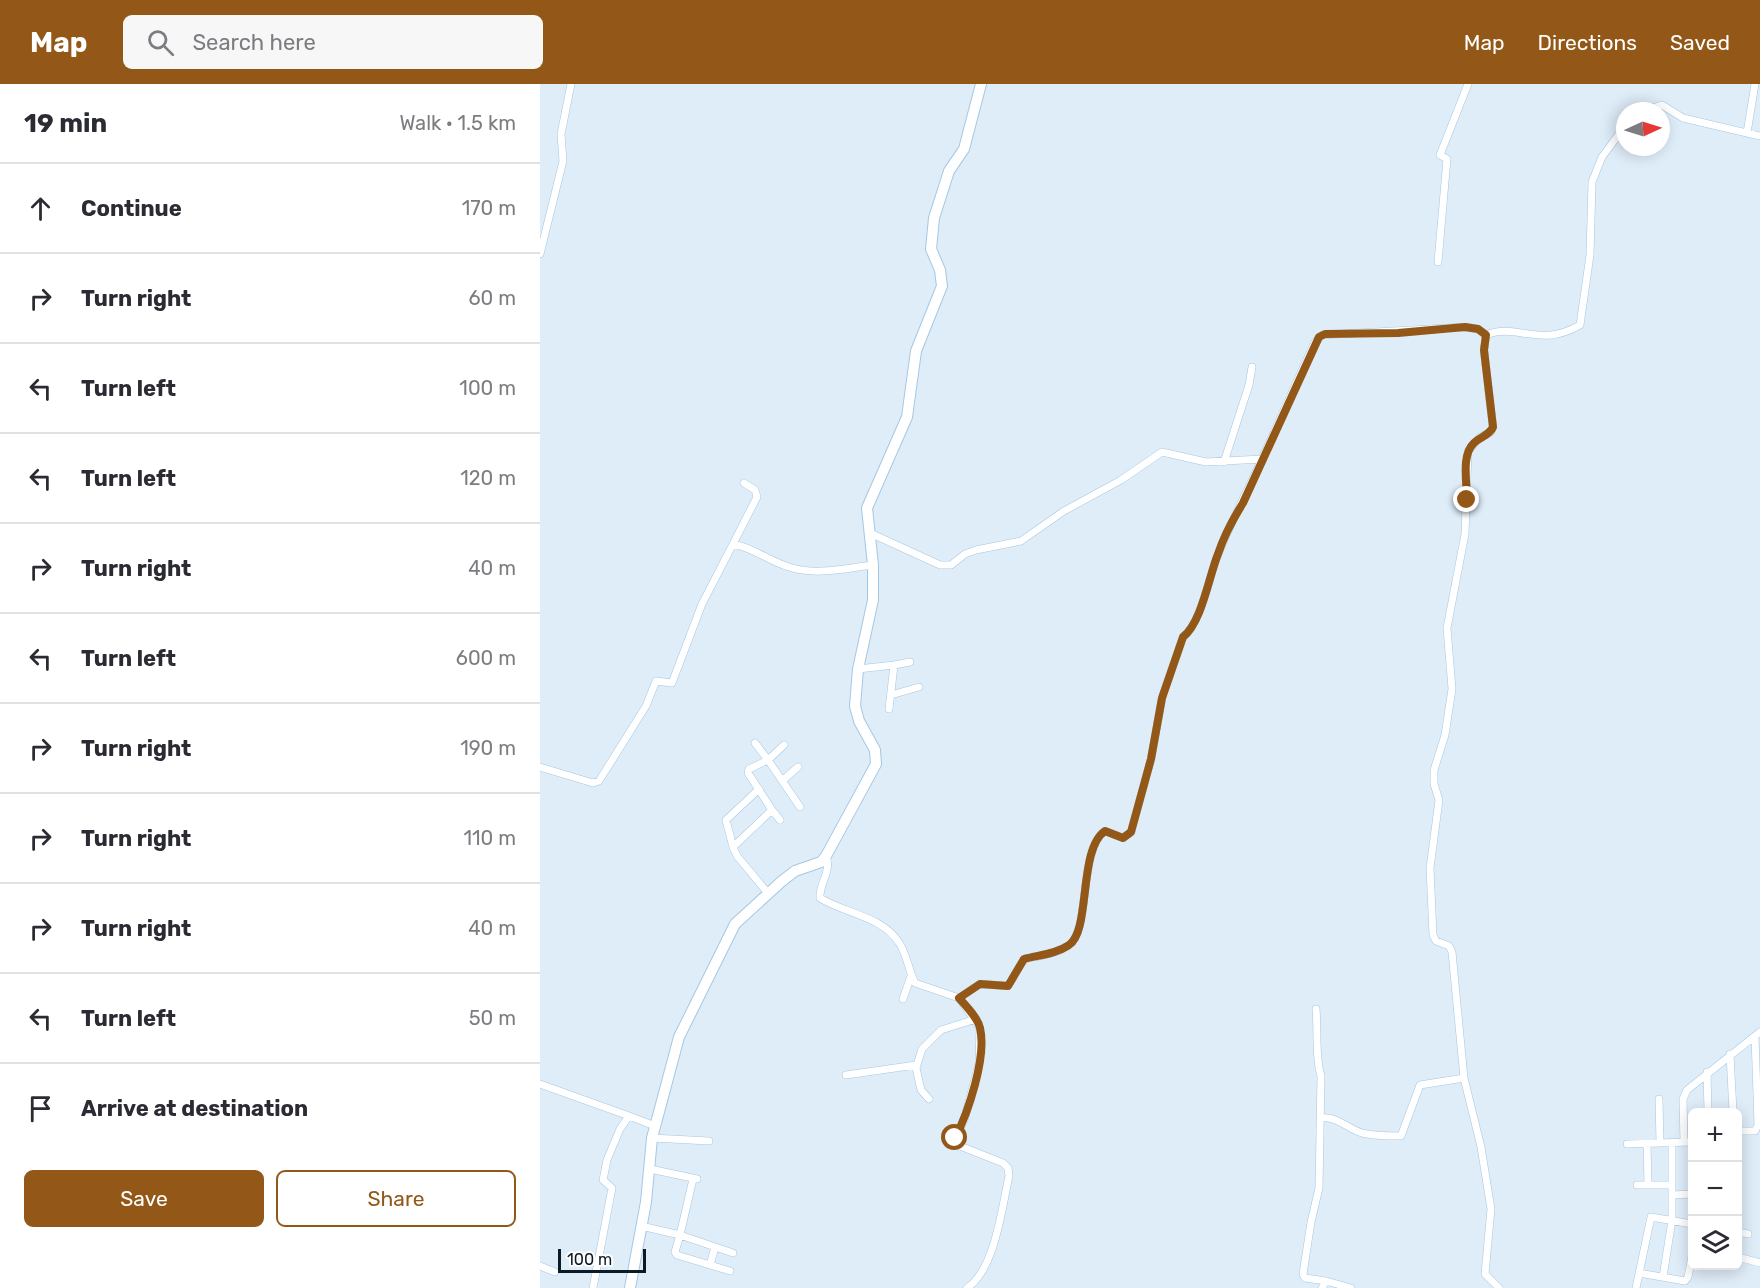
<!DOCTYPE html>
<meta charset="utf-8">
<style>
body{margin:0;font-family:Rubik,sans-serif;background:#f7f7f7;color:#2b2b33}
.controls{position:absolute;right:18px;bottom:18px;display:grid;overflow:hidden;border-radius:9px;box-shadow:0 3px 15px #0003}
.controls button{width:54px;height:54px;display:grid;place-items:center;padding:0;border:0;border-bottom:2px solid #e1e1e2;background:#fff;color:#2b2b33;font:30px sans-serif}
.compass{position:absolute;left:1076px;top:18px;width:54px;height:54px;border-radius:50%;background:#fff;box-shadow:0 3px 15px #0003;rotate:86deg}
.scale{position:absolute;left:18px;bottom:15px;width:88px;box-sizing:border-box;padding-left:6px;border:3px solid #0d1b25;border-top:0;font-size:16px;line-height:21px;white-space:nowrap;color:#0d1b25;-webkit-text-stroke:4px #fff;paint-order:stroke}
.stop{position:absolute;width:18px;height:18px;margin:-14px;border:4px solid #935818;border-radius:50%;background:#fff}
.stop.end{background:#935818;border-color:#fff;box-shadow:0 2px 6px #0008}
.list{margin:0;padding:0;list-style:none}
h2{display:flex;justify-content:space-between;align-items:center;height:78px;margin:0;padding:0 24px;font-size:26px}
h2 small{font-size:20px;font-weight:400;color:#7c7c81}
.list li{display:grid;grid-template-columns:39px 1fr auto;gap:18px;align-items:center;box-sizing:border-box;height:90px;padding:0 24px;border-top:2px solid #e1e1e2}
.list b{display:block;font-size:22px;white-space:nowrap}
.list em{font-size:20px;font-style:normal;color:#7c7c81}
.actions{display:flex;gap:12px;padding:18px 24px}
.actions a{flex:1;padding:14px 0;border:2px solid #935818;border-radius:9px;text-align:center;font-size:21px;color:#935818}
.actions .main{background:#935818;color:#fff}
.icon{flex:none;width:33px;height:33px;fill:none;stroke:currentColor;stroke-width:2;stroke-linecap:round;stroke-linejoin:round}
.map{position:relative;flex:none;width:1220px;height:1204px;overflow:hidden}
header{display:flex;align-items:center;gap:36px;box-sizing:border-box;height:84px;padding:0 30px;background:#935818;color:#fff}
header strong{font-size:28px}
nav{display:flex;gap:33px;margin-inline-start:auto;font-size:21px}
.search{width:420px;height:54px;background:#f7f7f7;display:flex;align-items:center;gap:15px;box-sizing:border-box;padding:0 21px;border-radius:9px;color:#7c7c81;font-size:22px}
main{display:flex}
aside{flex:1;background:#fff}
.map>svg:first-child{display:block}
.lines{fill:none;stroke-linecap:round;stroke-linejoin:round}
.street-casing{stroke:#a4c7e3;stroke-width:8}
.secondary-casing{stroke:#a4c7e3;stroke-width:12}
.street{stroke:#fff;stroke-width:7}
.secondary{stroke:#fff;stroke-width:10}
.route{stroke:#935818;stroke-width:8}
</style>
<header>
<strong>Map</strong>
<div class="search"><svg class="icon" aria-label="search" viewBox="0 0 24 24"><circle cx="10" cy="10" r="6"/><path d="M15 15l6 6"/></svg>Search here</div>
<nav><a>Map</a><a>Directions</a><a>Saved</a></nav>
</header>
<main>
<aside>
<h2>19 min<small>Walk · 1.5 km</small></h2>
<ul class="list">
<li><svg class="icon" aria-label="ahead" viewBox="0 0 24 24"><path d="M12 20V5M6 11l6-6 6 6"/></svg><div><b>Continue</b></div><em>170 m</em></li>
<li><svg class="icon" aria-label="right" viewBox="0 0 24 24"><path d="M7 20v-9h11M14 6l5 5-5 5"/></svg><div><b>Turn right</b></div><em>60 m</em></li>
<li><svg class="icon" aria-label="left" viewBox="0 0 24 24"><path d="M17 20v-9H6M10 6l-5 5 5 5"/></svg><div><b>Turn left</b></div><em>100 m</em></li>
<li><svg class="icon" aria-label="left" viewBox="0 0 24 24"><path d="M17 20v-9H6M10 6l-5 5 5 5"/></svg><div><b>Turn left</b></div><em>120 m</em></li>
<li><svg class="icon" aria-label="right" viewBox="0 0 24 24"><path d="M7 20v-9h11M14 6l5 5-5 5"/></svg><div><b>Turn right</b></div><em>40 m</em></li>
<li><svg class="icon" aria-label="left" viewBox="0 0 24 24"><path d="M17 20v-9H6M10 6l-5 5 5 5"/></svg><div><b>Turn left</b></div><em>600 m</em></li>
<li><svg class="icon" aria-label="right" viewBox="0 0 24 24"><path d="M7 20v-9h11M14 6l5 5-5 5"/></svg><div><b>Turn right</b></div><em>190 m</em></li>
<li><svg class="icon" aria-label="right" viewBox="0 0 24 24"><path d="M7 20v-9h11M14 6l5 5-5 5"/></svg><div><b>Turn right</b></div><em>110 m</em></li>
<li><svg class="icon" aria-label="right" viewBox="0 0 24 24"><path d="M7 20v-9h11M14 6l5 5-5 5"/></svg><div><b>Turn right</b></div><em>40 m</em></li>
<li><svg class="icon" aria-label="left" viewBox="0 0 24 24"><path d="M17 20v-9H6M10 6l-5 5 5 5"/></svg><div><b>Turn left</b></div><em>50 m</em></li>
<li><svg class="icon" aria-label="arrive" viewBox="0 0 24 24"><path d="M6 21V4h12l-3 4 3 4H6"/></svg><div><b>Arrive at destination</b></div></li>
</ul>
<div class="actions"><a class="main">Save</a><a>Share</a></div>
</aside>
<div class="map">
<svg width="1220" height="1204" viewBox="0 0 1220 1204">
<rect width="100%" height="100%" fill="#dfedf9"/>
<g class="lines">
<!-- street casing -->
<g class="street-casing">
<path id="street" d="M1102,27l20,-6 21,13 77,18
M1207,49l8,-49
M0,170l23,-93 -2,-27 10,-50
M898,178l9,-103 -7,-4 28,-71
M684,378l25,-77 3,-18
M330,449l70,32h11l14,-11 11,-4 45,-9 43,-30 57,-31 41,-28 44,10 56,-3 53,-117 7,-7 143,-8 13,2 8,6
M193,460l24,-47 -2,-7 -11,-7
M354,581l16,-3
M318,585l36,-4 -5,44
M351,611l28,-8
M215,659l13,17 16,-15
M0,683l53,16 6,-2 47,-75 10,-25 16,2 30,-79 31,-60c21,4 36,17 56,23 27,9 57,1 84,-2
M243,696l15,-13
M232,726l8,10
M193,763l-7,-27 33,-31
M286,772c6,16 -7,27 -6,42 26,16 63,18 80,46 7,12 9,27 15,39l44,15 21,30 -1,36 -15,57 -9,17 5,8 43,17 5,5 1,8c-7,31 -14,94 -42,112
M228,809l-31,-37 -4,-9 39,-37 -24,-37 1,-4 19,-9 32,47
M419,914l21,-14 28,2 16,-27c15,-3 32,-5 45,-14 22,-15 9,-95 36,-114l18,7 8,-6 20,-73 11,-61 21,-61c19,-15 26,-63 36,-85 13,-32 29,-62 43,-93
M363,915l8,-23
M776,925c2,21 -1,49 5,67l-2,112 -8,34 -8,52 2,4 21,3 -4,7
M1190,970l3,58
M1167,988l1,40
M306,991l70,-10
M0,1000l89,32
M389,1015l-8,-9 -5,-22 6,-19 19,-19 35,-11
M1119,1015l1,44
M782,1034c15,-2 26,11 40,15 12,3 27,3 39,3l19,-51 44,-7
M1198,1047h17l3,-6 -3,-89
M112,1054l57,3
M1144,1058l-1,-43 4,-9 73,-58
M1087,1060l65,-2
M1107,1060l1,40
M110,1085l47,10
M153,1095l-13,56 53,18
M1097,1101h35
M1133,1111l19,-1
M101,1142l39,9 -5,17 2,3 53,16
M1198,1148l10,2
M1198,1173l22,6
M170,1181l5,-18
M0,1182l15,6
M1099,1189l46,8 3,-4 4,-21
M1123,1193l9,-57v-78
M786,1197l25,7
M53,1204l19,-100 -9,-8 4,-20 13,-31 9,-13 26,10
M959,1204l-14,-14 6,-65 -10,-62 -17,-69 -12,-126 -3,-6 -13,-5 -3,-6 -3,-67 9,-68 -5,-16v-14l11,-35 7,-46 -5,-61 18,-94 3,-83 12,-14 11,-5 2,-5 -9,-77 2,-15c31,-13 53,14 94,-10l10,-70 2,-73 10,-25 23,-31
M1096,1204l15,-71 41,7"/>
</g>
<!-- secondary casing -->
<g class="secondary-casing">
<path id="secondary" d="M90,1204l16,-86 6,-64 27,-101 56,-113 47,-43 13,-10 26,-9 5,-6 50,-92 -1,-14 -16,-29 -4,-15 3,-37 15,-69v-35l-6,-57 40,-91 9,-66 26,-65 -2,-16 -9,-21 3,-31 15,-47 15,-22 17,-65"/>
</g>
<!-- street -->
<use href="#street" class="street"/>
<!-- secondary -->
<use href="#secondary" class="secondary"/>
</g>
<g class="lines">
<!-- route -->
<path class="route" d="M415,1054c13,-25 32,-81 25,-110 -2,-10 -14,-22 -21,-30l21,-14 28,2 16,-27c15,-4 32,-5 45,-14 22,-14 9,-96 36,-114l18,7 8,-6 20,-73 11,-61 21,-61c19,-15 26,-61 35,-83 6,-18 15,-35 25,-51l76,-166 6,-3 73,-1 67,-6 13,2 8,6 -2,15 9,77c-3,8 -13,10 -19,16 -13,12 -7,39 -7,57"/>
</g>
</svg>
<div class="controls">
<button>+</button>
<button>−</button>
<button><svg class="icon" aria-label="layers" viewBox="0 0 24 24"><path d="M12 4l9 5-9 5-9-5zM3 14l9 5 9-5"/></svg></button>
</div>
<svg class="compass" viewBox="-18 -18 36 36"><path d="M0-13l5 13h-10z" fill="#e53935"/><path d="M0 13l5-13h-10z" fill="#7c7c81"/></svg>
<div class="scale">100 m</div>
<div class="stop" style="left:415px;top:1054px"></div>
<div class="stop end" style="left:927px;top:416px"></div>
</div>
</main>
